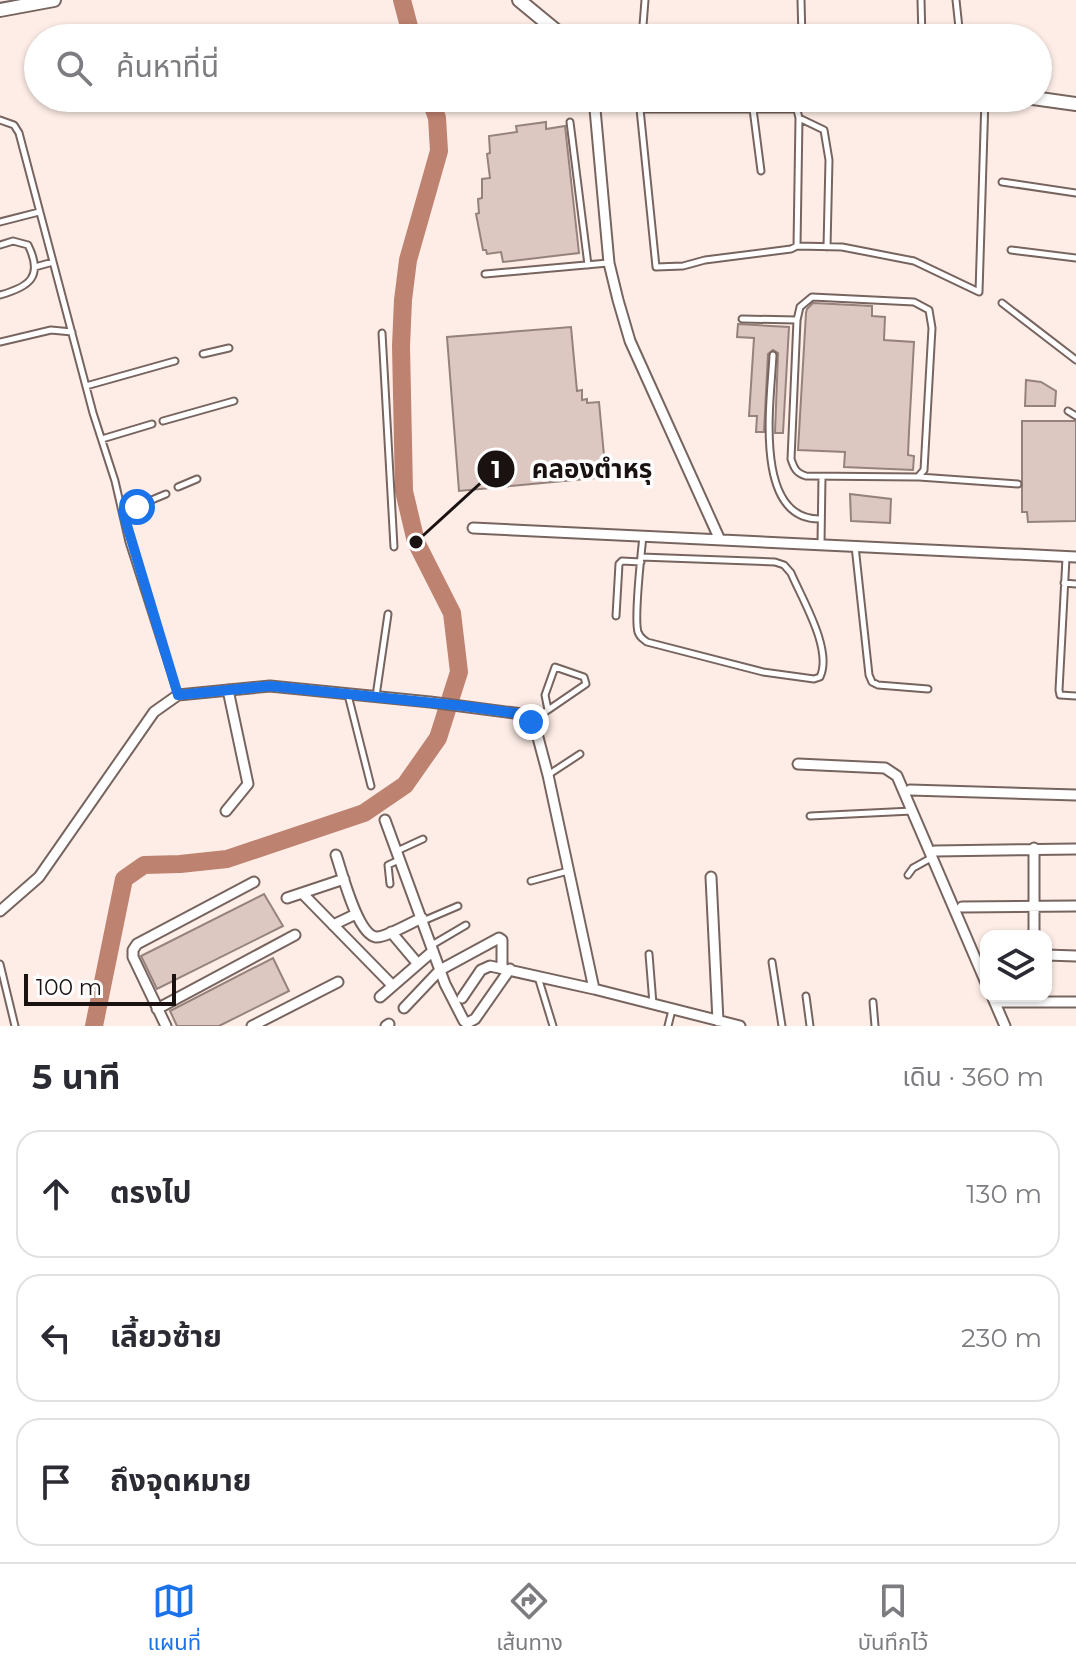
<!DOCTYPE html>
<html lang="th">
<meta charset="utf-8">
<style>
body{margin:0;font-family:Montserrat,"Noto Sans Thai",sans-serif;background:#f7f7f7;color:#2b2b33}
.controls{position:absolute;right:24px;bottom:24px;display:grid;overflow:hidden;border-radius:16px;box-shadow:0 2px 6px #0004}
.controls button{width:72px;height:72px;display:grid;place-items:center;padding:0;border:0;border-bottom:2px solid #e1e1e2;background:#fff;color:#2b2b33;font:40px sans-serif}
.scale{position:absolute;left:24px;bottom:20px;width:152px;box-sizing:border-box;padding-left:8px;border:4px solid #1a1210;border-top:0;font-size:22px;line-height:28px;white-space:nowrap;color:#1a1210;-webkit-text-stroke:6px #fefefe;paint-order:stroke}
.stop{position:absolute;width:24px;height:24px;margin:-18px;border:6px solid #1a73e8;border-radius:50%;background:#fff}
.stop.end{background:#1a73e8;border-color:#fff;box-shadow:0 2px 8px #0008}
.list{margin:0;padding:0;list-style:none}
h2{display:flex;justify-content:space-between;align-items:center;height:104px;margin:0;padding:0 32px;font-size:34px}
h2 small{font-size:26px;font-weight:400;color:#7c7c81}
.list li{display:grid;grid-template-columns:52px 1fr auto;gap:24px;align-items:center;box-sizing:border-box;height:128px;margin:0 16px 16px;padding:0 16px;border:2px solid #e1e1e2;border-radius:24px}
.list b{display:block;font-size:30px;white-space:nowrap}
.list em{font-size:26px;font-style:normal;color:#7c7c81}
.icon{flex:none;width:44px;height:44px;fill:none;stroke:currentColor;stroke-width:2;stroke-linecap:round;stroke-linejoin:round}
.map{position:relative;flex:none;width:1076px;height:1026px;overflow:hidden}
.search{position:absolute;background:#fff;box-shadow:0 2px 6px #0004;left:24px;right:24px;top:24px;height:88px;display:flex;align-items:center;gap:20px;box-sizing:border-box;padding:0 28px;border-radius:44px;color:#7c7c81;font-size:30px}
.sheet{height:536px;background:#fff}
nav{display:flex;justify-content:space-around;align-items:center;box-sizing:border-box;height:112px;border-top:2px solid #e1e1e2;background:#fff;font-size:22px;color:#7c7c81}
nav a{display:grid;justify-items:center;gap:4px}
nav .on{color:#1a73e8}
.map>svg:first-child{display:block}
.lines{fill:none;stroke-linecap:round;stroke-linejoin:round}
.river{stroke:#be8270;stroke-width:18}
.building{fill:#ddc7c1;stroke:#95827c;stroke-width:2}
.lane-casing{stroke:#77645f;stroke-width:9}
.street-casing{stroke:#77645f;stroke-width:13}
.secondary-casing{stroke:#77645f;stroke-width:16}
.lane{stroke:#fff;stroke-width:5}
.street{stroke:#fff;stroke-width:9}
.secondary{stroke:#fff;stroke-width:12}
.route{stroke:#1a73e8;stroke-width:10}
.leader{fill:none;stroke:#1a1210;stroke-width:3}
.callout-dot{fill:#1a1210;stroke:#fefefe;stroke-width:3}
.mark-label{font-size:24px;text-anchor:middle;font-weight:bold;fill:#fff}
.callout-label{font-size:26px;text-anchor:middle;font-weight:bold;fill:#1a1210;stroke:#fefefe;stroke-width:7;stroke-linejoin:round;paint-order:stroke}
</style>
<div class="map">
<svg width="1076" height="1026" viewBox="0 0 1076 1026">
<rect width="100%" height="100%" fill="#feede7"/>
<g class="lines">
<!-- river -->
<path class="river" d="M402,0l10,38
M94,1026l30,-147 20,-14 36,-1 47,-5 137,-46 41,-28 33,-47 21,-66 -7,-59 -36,-71 -12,-51 -3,-145 2,-46 5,-40 31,-109 -2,-33 -7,-20"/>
</g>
<!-- building -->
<path class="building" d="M546,122v7l19,-3 14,127 -76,9 -2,-10 -14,2 -1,-4h-3l-7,-36 3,-1 -1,-14 4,-1v-19l8,-1 -3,-24 3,-1 -1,-17 28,-4 -1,-6z
M813,303l59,3v10l13,1 -1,23 30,2 -5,90 -1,23 6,1 -1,14 -69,-3 1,-15 -47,-2 8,-137 1,-4z
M738,324l51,3 -6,106h-8l3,-80 -5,-3 -5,4 -4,78h-8l1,-16h-8l5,-78 -17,-1z
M571,327l6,64 5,-1v10l5,-1v4l12,-1 7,75 -147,14 -12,-154z
M1026,380l15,2 15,9 -1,15h-30z
M1022,421h54v100l-48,1 -1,-10h-5z
M850,494l41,5 -1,24 -39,-2z
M264,894l19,32 -126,63 -16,-33z
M273,958l16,33 -70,35h-42l-7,-15z"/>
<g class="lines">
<!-- lane casing -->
<g class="lane-casing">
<path id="lane" d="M801,0l1,38
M921,0l1,38
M642,38l3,-38
M945,38l14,-10 -3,-28
M794,98l5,20 -2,128 -6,3 -86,11 -22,6 -27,1 -16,-158h157
M753,109l8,62
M799,118l25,12 5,30 -2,87
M0,120l14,5 5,8 74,280 22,68 14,61 49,153
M570,122l18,143
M1002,182l74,11
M0,222l39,-10
M0,245l13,-4 15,4c16,32 1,42 -28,50
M797,246l45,1 72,14 65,31 6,-194
M1011,250l65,8
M35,267l18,-5
M485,274l123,-11
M812,297l102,5 15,8 3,18 -8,142 -6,7 -112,-1c-10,-3 -12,-8 -15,-17l6,-139 3,-13z
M1002,303l74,57
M742,319l55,1
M382,333l12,214
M0,342l51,-12 21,2
M203,354l26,-6
M773,355c-2,44 -21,166 48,164
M86,386l89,-25
M1068,411l8,5
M163,421l71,-20
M102,439l50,-15
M919,477l99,7
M178,487l19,-8
M123,512l43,-18
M821,544l1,-67
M855,546l14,129 3,7 6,3 50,4
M641,557l134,5 9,3 7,8c11,26 42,77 29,104l-6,2 -51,-7 -116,-30c-5,-4 -7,-4 -9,-10 -4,-13 3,-77 5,-96
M1066,558l-7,132 1,5 16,1
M1064,583l12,1
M616,616l3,-52 3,-3 19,1
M348,695l23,91
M376,696l12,-82
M532,721l54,-37 -2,-7 -29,-10 -10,28 3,15
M548,775l32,-21
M810,816l102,-5
M397,851l26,-12
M908,875l5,-7 18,-10
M531,881l37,-10
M390,884l-2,-19 11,-5
M423,921l35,-15
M432,945l34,-20
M649,954l4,50
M772,962l10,64
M0,964l15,62
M538,977l15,49
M806,996l4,30
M873,1002l2,24
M668,1026l4,-16"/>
</g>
<!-- street casing -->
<g class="street-casing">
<path id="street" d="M594,98l15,165 9,37 12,41 90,199
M473,528l603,29
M798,764l87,4 12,8 89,207
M910,790l166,5
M226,811l22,-27 -20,-94
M385,820l60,164 19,37 3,2 8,-4 35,-50
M935,851l141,-2
M336,855c6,17 21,79 40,82 9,1 36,-15 46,-19
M711,877l7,144
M302,893l90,92
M287,898l57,-19
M962,907l114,-1
M0,911l39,-34 115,-165 24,-17 92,-9 160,16 92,12 8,6 6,10 12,45 46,214 146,37
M333,925l23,-11
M391,932l27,32
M1034,936v-88
M1046,955l30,1
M992,996l13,30
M380,997l53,-46
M462,998l19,-28 9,-4 104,23
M1003,1002h73
M404,1008l36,-38 59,-32 3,2v27
M157,1009l138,-74
M166,1026l-33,-69v-7l4,-6 117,-62
M252,1026l86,-44
M386,1026l3,-2"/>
</g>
<!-- secondary casing -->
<g class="secondary-casing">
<path id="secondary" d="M519,0l46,38
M0,10l54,-10
M1033,98l43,6"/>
</g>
<!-- lane -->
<use href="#lane" class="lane"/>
<!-- street -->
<use href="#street" class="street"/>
<!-- secondary -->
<use href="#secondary" class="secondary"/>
</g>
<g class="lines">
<!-- route -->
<path class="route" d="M137,507l-14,5 55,183 92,-9 193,20 59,8 9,8"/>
</g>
<!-- callouts -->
<path class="leader" d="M416 542L496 469"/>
<g class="callout-dot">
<circle cx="416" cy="542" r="8"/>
<circle cx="496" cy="469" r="20"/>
</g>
<g class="mark-label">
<text x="496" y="478">1</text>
</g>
<g class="callout-label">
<text x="592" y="478">คลองตำหรุ</text>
</g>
</svg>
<div class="controls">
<button><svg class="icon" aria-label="layers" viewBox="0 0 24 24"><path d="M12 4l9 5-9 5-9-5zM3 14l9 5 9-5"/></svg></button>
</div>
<div class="scale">100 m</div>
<div class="stop" style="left:137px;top:507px"></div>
<div class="stop end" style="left:531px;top:722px"></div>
<div class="search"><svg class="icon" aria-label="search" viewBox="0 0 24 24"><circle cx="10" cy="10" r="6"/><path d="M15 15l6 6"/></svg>ค้นหาที่นี่</div>
</div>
<section class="sheet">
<h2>5 นาที<small>เดิน · 360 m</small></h2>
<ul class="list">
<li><svg class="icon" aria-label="ahead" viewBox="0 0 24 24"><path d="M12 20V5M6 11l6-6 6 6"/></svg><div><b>ตรงไป</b></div><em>130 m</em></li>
<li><svg class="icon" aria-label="left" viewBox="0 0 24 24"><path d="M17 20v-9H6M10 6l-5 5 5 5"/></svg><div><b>เลี้ยวซ้าย</b></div><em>230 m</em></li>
<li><svg class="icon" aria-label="arrive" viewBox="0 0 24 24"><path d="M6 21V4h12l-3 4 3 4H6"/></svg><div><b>ถึงจุดหมาย</b></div></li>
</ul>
</section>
<nav>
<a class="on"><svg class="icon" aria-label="map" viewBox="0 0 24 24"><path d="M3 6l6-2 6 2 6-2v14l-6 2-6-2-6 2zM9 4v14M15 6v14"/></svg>แผนที่</a>
<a><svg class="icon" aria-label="directions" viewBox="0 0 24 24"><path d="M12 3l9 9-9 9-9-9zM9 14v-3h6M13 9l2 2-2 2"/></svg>เส้นทาง</a>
<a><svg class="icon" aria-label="saved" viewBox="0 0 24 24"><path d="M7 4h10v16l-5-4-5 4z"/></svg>บันทึกไว้</a>
</nav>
